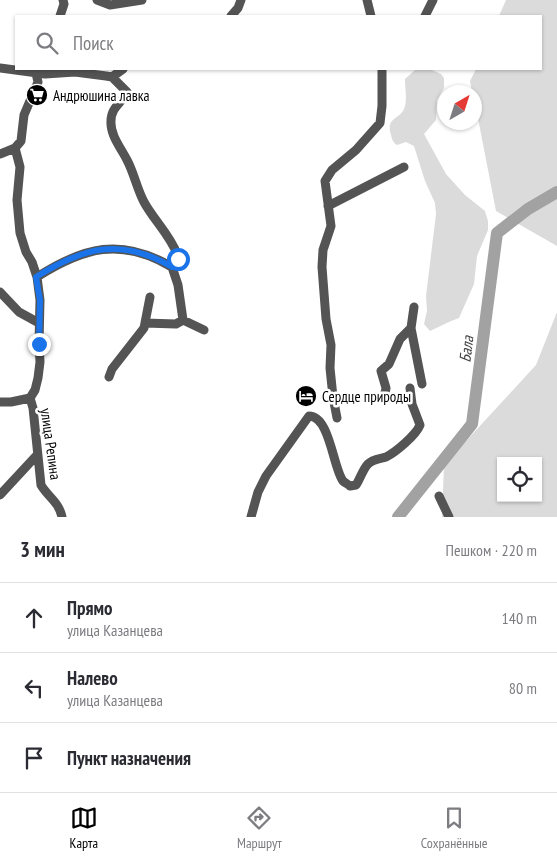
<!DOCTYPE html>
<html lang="ru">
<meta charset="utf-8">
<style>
body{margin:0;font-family:"PT Sans Narrow",sans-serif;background:#f2f2f3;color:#2b2b33}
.controls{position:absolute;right:15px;bottom:15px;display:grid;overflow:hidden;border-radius:0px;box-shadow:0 1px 4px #0004}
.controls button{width:45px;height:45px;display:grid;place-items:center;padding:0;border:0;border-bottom:1px solid #e1e1e2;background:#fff;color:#2b2b33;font:25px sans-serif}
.compass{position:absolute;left:437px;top:85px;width:45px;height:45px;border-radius:50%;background:#fff;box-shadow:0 1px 4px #0004;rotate:39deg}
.stop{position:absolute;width:15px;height:15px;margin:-11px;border:4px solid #1a73e8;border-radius:50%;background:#fff}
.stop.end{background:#1a73e8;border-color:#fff;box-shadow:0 1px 5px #0008}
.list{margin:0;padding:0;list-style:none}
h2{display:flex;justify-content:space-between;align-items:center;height:65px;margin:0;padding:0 20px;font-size:21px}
h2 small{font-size:16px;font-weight:400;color:#7c7c81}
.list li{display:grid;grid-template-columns:32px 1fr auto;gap:15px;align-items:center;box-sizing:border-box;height:70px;padding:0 20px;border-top:1px solid #e1e1e2}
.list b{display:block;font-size:19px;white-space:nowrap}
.list p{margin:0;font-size:16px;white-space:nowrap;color:#7c7c81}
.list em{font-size:16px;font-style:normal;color:#7c7c81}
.icon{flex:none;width:28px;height:28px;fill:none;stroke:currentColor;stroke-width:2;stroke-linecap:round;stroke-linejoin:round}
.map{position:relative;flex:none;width:557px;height:517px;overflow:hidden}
.search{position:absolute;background:#fff;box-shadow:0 1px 4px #0004;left:15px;right:15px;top:15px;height:55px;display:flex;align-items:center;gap:12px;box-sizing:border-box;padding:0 18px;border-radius:0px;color:#7c7c81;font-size:19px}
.sheet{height:275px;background:#fff}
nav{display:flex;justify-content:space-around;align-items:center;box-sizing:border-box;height:70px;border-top:1px solid #e1e1e2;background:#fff;font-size:14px;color:#7c7c81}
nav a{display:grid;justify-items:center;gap:2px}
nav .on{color:#000}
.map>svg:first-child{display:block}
.green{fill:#dbdbdb;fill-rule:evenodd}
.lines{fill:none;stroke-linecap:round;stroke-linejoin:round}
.river{stroke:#a2a2a2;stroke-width:12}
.minor{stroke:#545454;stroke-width:9}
.route{stroke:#1a73e8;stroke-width:6}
.labels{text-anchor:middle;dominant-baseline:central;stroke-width:5;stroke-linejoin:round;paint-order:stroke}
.poi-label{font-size:15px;fill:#000;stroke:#fff;text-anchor:start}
.street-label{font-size:15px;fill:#000;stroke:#fff}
.water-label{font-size:16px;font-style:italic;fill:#434343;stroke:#fff}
</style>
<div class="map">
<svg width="557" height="517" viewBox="0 0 557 517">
<rect width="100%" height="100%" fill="#fff"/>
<!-- green -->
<path class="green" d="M506,0h51v246l-61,-35 -21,-108 -1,-11h-2l-2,-11 6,-12h65v-53h-42z
M416,69l16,1 9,4 3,4v10l-7,12 -1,20 -12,14 22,40 19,21 20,16 3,10v9l-11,26 -3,28 -15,34 -8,3 -21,10 -6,-7 3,-13 -1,-15 10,-82 -1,-11 -10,-22 -11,-35 -8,-4 -9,3c-4,-3 -5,-5 -6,-10 -6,-19 11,-15 14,-29 2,-8 0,-19 0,-27z
M557,312v205h-115l2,-52 92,-100zM501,461h37v37h-37z"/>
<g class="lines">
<!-- river -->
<path class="river" d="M398,517l74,-93 25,-191 31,-24 29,-17"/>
<!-- minor -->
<path class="minor" d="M97,0l13,5 32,-5
M367,0l4,16
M60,16l4,-12 -1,-4
M231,16l7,-8 3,-8
M425,16l8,-16
M0,68l45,6 30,-2 31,4 6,1 15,15c-5,11 -16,15 -16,29 -1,14 10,27 16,39 7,13 10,29 17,42 9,17 26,33 33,52 2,6 -1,9 -5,13
M112,77l11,-8
M0,154l15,-6
M328,206l76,-39
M172,267l6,18 5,35
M37,277c47,-30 84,-40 135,-10
M0,292l19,20 20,11
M145,323l31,1 7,-4 21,10
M411,328l11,56
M109,377l3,-8 32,-41 6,-31
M385,393l1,-5 -5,-17 8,-7 11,-25 11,-11 3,-21
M30,398l3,10 8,77c7,12 18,17 21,32
M0,402h11l19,-4 5,-8 3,-12 2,-16 -1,-18 1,-44 -3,-23 -5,-15 -6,-10 -6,-19 -3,-33 3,-33 -5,-19 6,-7 3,-26 14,-33 -3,-13
M337,418l-4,-21 -3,-29 1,-23 -5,-26 -4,-52 1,-17 8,-24 -6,-45 7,-11 24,-20 24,-27 2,-17v-37
M0,495l37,-40
M439,496l10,21
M251,517l7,-25 8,-16 43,-60c21,0 24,52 34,65 2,2 5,3 7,5l6,-1c4,-6 7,-16 12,-21 5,-5 12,-5 18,-7 10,-5 30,-22 34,-32l-8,-21 -2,-16"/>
</g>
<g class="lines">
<!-- route -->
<path class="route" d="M39,344l1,-44 -4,-23c48,-30 85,-40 136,-10l6,-8"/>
</g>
<!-- icons -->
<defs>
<g id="supermarket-disc" transform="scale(1.125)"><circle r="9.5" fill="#000" stroke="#fff"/><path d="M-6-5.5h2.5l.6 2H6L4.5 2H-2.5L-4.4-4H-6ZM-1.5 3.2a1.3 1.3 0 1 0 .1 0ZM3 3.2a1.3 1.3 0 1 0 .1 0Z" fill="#fff"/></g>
<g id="hotel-disc" transform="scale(1.125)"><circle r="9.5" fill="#000" stroke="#fff"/><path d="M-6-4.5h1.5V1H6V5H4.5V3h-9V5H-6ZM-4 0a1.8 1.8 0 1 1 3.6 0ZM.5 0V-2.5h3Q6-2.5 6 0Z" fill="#fff"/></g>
</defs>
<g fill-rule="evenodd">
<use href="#supermarket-disc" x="37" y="95"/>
<use href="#hotel-disc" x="306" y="396"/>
</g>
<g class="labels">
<!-- poi labels -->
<g class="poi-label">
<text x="53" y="95">Андрюшина лавка</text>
<text x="322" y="396">Сердце природы</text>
</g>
<!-- street labels -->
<g class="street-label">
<text transform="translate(51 444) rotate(82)">улица Репина</text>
</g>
<!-- water labels -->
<g class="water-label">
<text transform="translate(466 349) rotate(-83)">Бала</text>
</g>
</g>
</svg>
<div class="controls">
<button><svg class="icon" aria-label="locate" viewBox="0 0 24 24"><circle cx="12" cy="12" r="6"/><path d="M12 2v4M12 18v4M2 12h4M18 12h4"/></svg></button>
</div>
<svg class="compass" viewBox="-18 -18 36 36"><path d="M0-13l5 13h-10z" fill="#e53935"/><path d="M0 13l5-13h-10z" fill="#7c7c81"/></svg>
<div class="stop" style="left:178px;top:259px"></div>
<div class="stop end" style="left:39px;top:344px"></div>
<div class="search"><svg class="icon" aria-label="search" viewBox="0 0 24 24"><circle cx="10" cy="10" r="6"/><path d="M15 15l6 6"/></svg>Поиск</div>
</div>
<section class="sheet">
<h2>3 мин<small>Пешком · 220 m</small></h2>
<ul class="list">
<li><svg class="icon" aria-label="ahead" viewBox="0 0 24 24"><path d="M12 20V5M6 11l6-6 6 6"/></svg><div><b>Прямо</b><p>улица Казанцева</p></div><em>140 m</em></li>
<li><svg class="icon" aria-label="left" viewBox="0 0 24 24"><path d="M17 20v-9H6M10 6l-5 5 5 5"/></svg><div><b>Налево</b><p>улица Казанцева</p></div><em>80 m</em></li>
<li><svg class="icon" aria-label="arrive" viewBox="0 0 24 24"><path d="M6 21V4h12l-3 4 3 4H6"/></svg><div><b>Пункт назначения</b></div></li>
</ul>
</section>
<nav>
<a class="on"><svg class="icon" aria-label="map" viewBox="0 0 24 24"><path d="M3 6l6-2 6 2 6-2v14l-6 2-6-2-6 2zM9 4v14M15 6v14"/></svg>Карта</a>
<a><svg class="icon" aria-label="directions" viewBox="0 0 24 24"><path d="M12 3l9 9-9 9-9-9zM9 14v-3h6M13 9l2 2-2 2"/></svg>Маршрут</a>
<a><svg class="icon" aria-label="saved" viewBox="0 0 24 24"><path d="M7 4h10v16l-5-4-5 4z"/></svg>Сохранённые</a>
</nav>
